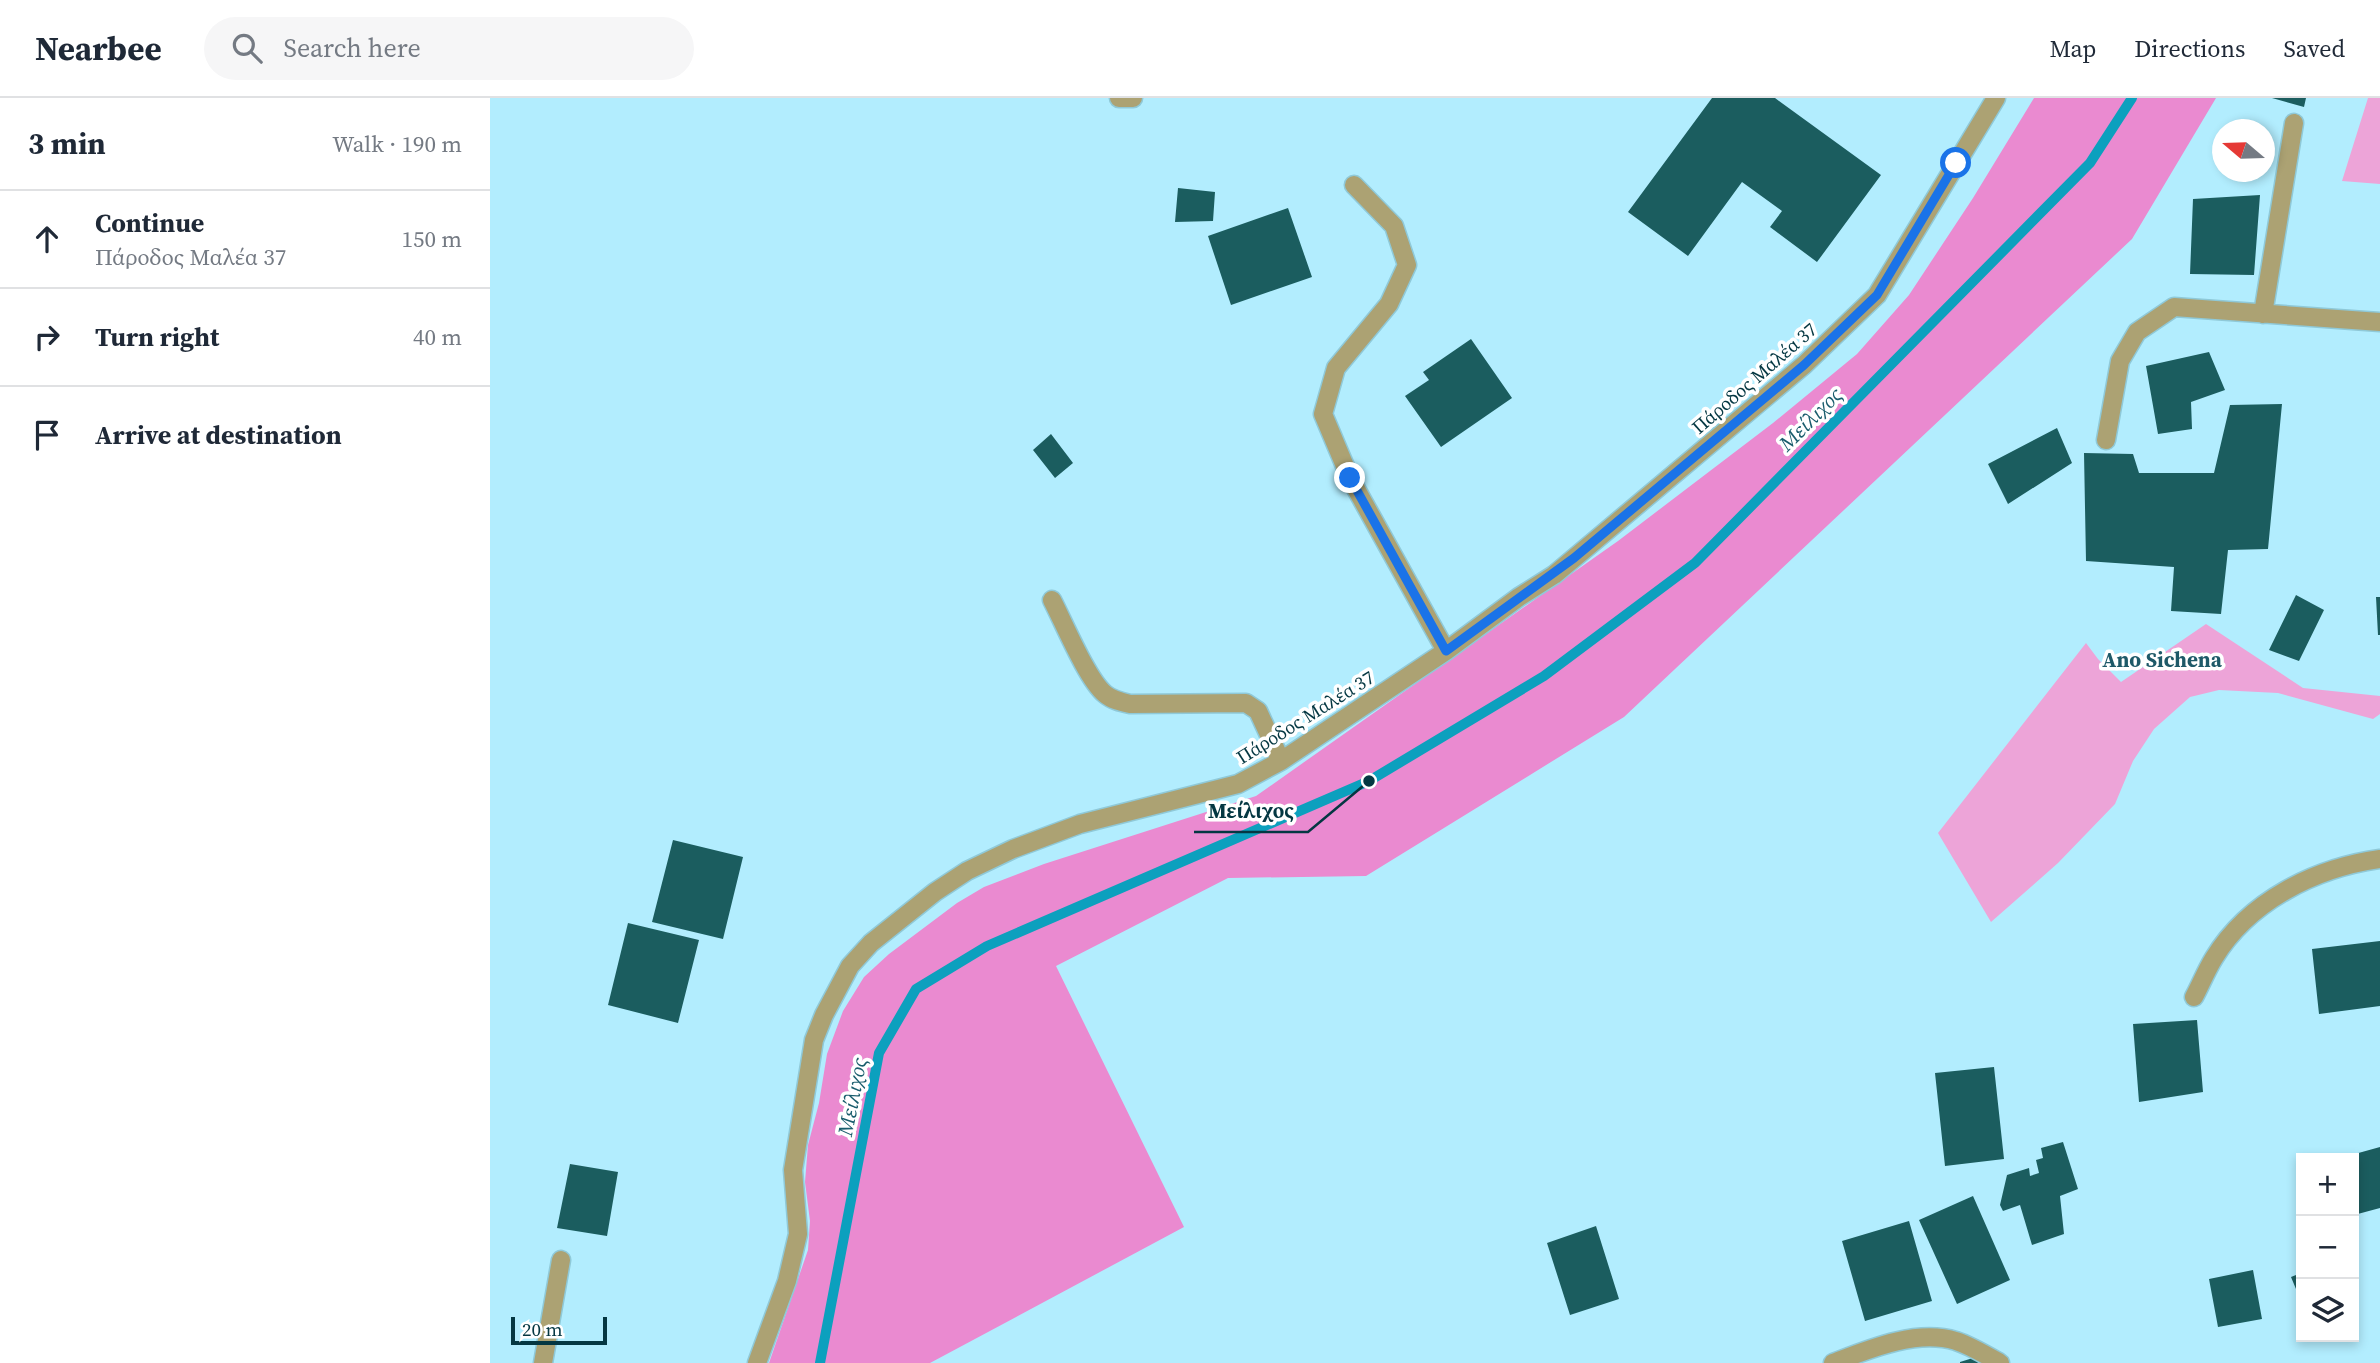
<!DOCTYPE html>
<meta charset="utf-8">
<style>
body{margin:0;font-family:"Source Serif 4",serif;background:#f6f6f7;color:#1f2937}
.controls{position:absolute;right:21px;bottom:21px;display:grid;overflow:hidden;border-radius:0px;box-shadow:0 4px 10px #0003}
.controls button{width:63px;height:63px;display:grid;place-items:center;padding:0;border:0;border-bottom:2px solid #e0e1e3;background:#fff;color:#1f2937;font:35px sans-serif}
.compass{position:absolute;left:1722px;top:21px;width:63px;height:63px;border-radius:50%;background:#fff;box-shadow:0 4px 10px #0003;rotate:289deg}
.scale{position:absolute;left:21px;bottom:18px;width:96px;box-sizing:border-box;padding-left:7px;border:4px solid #043742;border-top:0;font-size:19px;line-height:24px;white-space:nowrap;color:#043742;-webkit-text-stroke:5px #fff;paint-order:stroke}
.stop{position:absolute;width:21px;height:21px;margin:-16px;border:5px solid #1a73e8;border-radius:50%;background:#fff}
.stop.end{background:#1a73e8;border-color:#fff;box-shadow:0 2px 7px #0008}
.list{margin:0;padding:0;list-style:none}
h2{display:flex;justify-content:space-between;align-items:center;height:91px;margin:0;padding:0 28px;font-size:30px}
h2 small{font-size:23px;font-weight:400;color:#747a83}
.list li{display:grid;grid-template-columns:46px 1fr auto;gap:21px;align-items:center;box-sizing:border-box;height:98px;padding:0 28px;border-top:2px solid #e0e1e3}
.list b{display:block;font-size:26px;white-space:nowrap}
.list p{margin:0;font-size:23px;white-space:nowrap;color:#747a83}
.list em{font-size:23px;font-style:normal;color:#747a83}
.icon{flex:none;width:38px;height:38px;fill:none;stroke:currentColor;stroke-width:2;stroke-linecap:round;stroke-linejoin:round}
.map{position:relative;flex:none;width:1890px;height:1265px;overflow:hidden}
header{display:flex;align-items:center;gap:42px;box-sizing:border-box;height:98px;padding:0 35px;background:#fff;border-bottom:2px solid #e0e1e3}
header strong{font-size:33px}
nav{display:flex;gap:38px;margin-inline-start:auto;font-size:24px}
.search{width:490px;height:63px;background:#f6f6f7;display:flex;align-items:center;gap:18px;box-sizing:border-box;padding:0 24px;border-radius:38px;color:#747a83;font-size:26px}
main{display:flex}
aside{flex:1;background:#fff}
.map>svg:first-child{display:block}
.green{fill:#eda4d8}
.forest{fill:#ea8ad0}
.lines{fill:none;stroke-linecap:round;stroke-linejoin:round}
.stream{stroke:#0ca0be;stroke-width:10}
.building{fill:#1b5d5f}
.minor-casing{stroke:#8fc9d8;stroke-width:21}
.minor{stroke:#aca273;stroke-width:18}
.route{stroke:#1a73e8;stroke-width:9}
.labels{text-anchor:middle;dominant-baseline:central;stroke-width:7;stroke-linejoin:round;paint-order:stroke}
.street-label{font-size:19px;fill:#043742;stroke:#fff}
.water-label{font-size:21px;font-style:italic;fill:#1a5d6d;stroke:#fff}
.neighbourhood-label{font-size:21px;font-weight:bold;fill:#1e5968;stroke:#fff}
.leader{fill:none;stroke:#043742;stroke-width:2.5}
.callout-dot{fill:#043742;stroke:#fff;stroke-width:2.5}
.callout-label{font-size:21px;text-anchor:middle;font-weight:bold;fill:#043742;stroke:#fff;stroke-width:7;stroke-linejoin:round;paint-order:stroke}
</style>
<header>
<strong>Nearbee</strong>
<div class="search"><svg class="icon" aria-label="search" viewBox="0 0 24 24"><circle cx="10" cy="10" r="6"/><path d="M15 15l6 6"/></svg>Search here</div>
<nav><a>Map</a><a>Directions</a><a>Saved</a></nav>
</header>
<main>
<aside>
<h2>3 min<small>Walk · 190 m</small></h2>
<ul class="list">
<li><svg class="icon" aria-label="ahead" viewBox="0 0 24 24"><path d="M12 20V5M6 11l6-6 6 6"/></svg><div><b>Continue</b><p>Πάροδος Μαλέα 37</p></div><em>150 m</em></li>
<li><svg class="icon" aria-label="right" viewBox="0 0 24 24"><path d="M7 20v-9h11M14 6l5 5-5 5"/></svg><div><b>Turn right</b></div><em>40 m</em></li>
<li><svg class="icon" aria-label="arrive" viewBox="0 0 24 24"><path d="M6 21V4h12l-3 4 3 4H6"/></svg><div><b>Arrive at destination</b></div></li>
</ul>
</aside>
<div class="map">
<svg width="1890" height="1265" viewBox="0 0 1890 1265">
<rect width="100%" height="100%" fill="#b2edfe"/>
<!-- green -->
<path class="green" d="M1878,0h12v86l-38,-3z
M1716,526l97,64 77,8v18l-7,5 -95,-26 -59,-3 -29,7 -36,32 -21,32 -18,43 -57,59 -67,59 -53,-89 148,-190 12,16 23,23z"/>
<!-- forest -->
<path class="forest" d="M1544,0h182l-84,141 -508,478 -258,159 -138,2 -172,88 128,261 -254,136h-161l39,-113 2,-29 -5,-39 3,-37 11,-42 8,-49 16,-43 21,-34 25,-23 68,-51 27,-16 60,-23 212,-68 362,-255 155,-118 84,-69 52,-59 64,-97z"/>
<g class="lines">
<!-- stream -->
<path class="stream" d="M330,1265l59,-310 37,-64 71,-43 382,-165 175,-105 151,-113 395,-400 42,-65"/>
</g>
<!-- building -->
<path class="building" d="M1222,0h63l106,77 -64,87 -47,-35 12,-16 -40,-29 -54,74 -60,-44z
M1782,0h34l-2,9z
M688,90l37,4 -2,29 -38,1z
M1770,97l-6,80 -64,-1 3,-75z
M798,110l24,69 -81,28 -23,-69z
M981,241l41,59 -71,49 -36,-51 24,-16 -6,-8z
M1719,254l16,38 -34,12 1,27 -34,5 -12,-68z
M1792,306l-14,145 -40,1 -7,64 -50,-3 3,-44 -88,-6 -2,-108 49,1 6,19h75l16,-68z
M1567,330l15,35 -64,41 -20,-40z
M561,336l22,29 -18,15 -22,-28z
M1806,497l28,15 -25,51 -30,-11z
M1886,499h4v38h-2z
M183,742l70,17 -20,82 -71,-17z
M138,825l71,17 -21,83 -70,-18z
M1890,843v65l-61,8 -7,-65z
M1707,922l6,72 -64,10 -6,-78z
M1504,969l10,92 -59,7 -10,-93z
M1573,1044l15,47 -18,7 4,38 -32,11 -12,-40 -17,6 -3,-6 7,-30 22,-7 1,8 9,-3 -3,-13 7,-2 -2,-10z
M1890,1049v61l-26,7v-57l-10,-1z
M80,1066l48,8 -11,64 -50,-8z
M1483,1098l37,84 -53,24 -38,-84z
M1419,1123l23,80 -67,20 -23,-80z
M1106,1128l23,73 -49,16 -23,-72z
M1763,1172l9,49 -44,8 -9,-48z
M1811,1175v28l-10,-24z
M1486,1259l2,6h-18v-1z"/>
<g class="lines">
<!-- minor casing -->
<g class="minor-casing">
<path id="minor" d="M629,0h14
M864,87l40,41 13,39 -18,39 -53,64 -13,46 27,64 96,173
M1773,216l31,-191
M1616,342l14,-79 17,-29 37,-25 206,15
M562,502c12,23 35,79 53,94 7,6 16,8 25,10l116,-1 12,8 23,50
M1704,899c7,-13 12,-26 20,-39 35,-57 101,-90 166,-99
M53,1265l18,-103
M267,1265l30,-82 11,-47 -5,-64 21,-130 10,-25 26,-49 21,-23 64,-51 32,-21 46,-22 67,-25 158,-40 43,-23 165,-110 73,-54 35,-22 250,-210 73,-70 119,-197
M1343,1265c36,-14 83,-34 123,-22 15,5 30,14 44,22"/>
</g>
<!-- minor -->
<use href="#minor" class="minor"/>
</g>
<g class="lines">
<!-- route -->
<path class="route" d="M860,380l96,173 128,-93 230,-193 73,-70 79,-132"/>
</g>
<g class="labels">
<!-- street labels -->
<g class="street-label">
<text transform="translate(1264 280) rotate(-41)">Πάροδος Μαλέα 37</text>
<text transform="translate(815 619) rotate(-32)">Πάροδος Μαλέα 37</text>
</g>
<!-- water labels -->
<g class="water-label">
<text transform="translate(1320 321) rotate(-45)">Μείλιχος</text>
<text transform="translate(362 999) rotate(-79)">Μείλιχος</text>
</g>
<!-- neighbourhood labels -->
<g class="neighbourhood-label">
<text x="1672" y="561">Ano Sichena</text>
</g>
</g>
<!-- callouts -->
<path class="leader" d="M879 683L818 734H704"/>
<circle class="callout-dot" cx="879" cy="683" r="7"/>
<g class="callout-label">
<text x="761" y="720">Μείλιχος</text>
</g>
</svg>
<div class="controls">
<button>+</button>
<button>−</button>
<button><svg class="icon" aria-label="layers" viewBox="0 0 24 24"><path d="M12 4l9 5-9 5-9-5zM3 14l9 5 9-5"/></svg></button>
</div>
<svg class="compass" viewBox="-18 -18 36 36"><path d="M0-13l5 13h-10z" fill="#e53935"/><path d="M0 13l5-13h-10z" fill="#747a83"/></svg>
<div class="scale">20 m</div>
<div class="stop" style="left:1466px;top:65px"></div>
<div class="stop end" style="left:860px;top:380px"></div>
</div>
</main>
